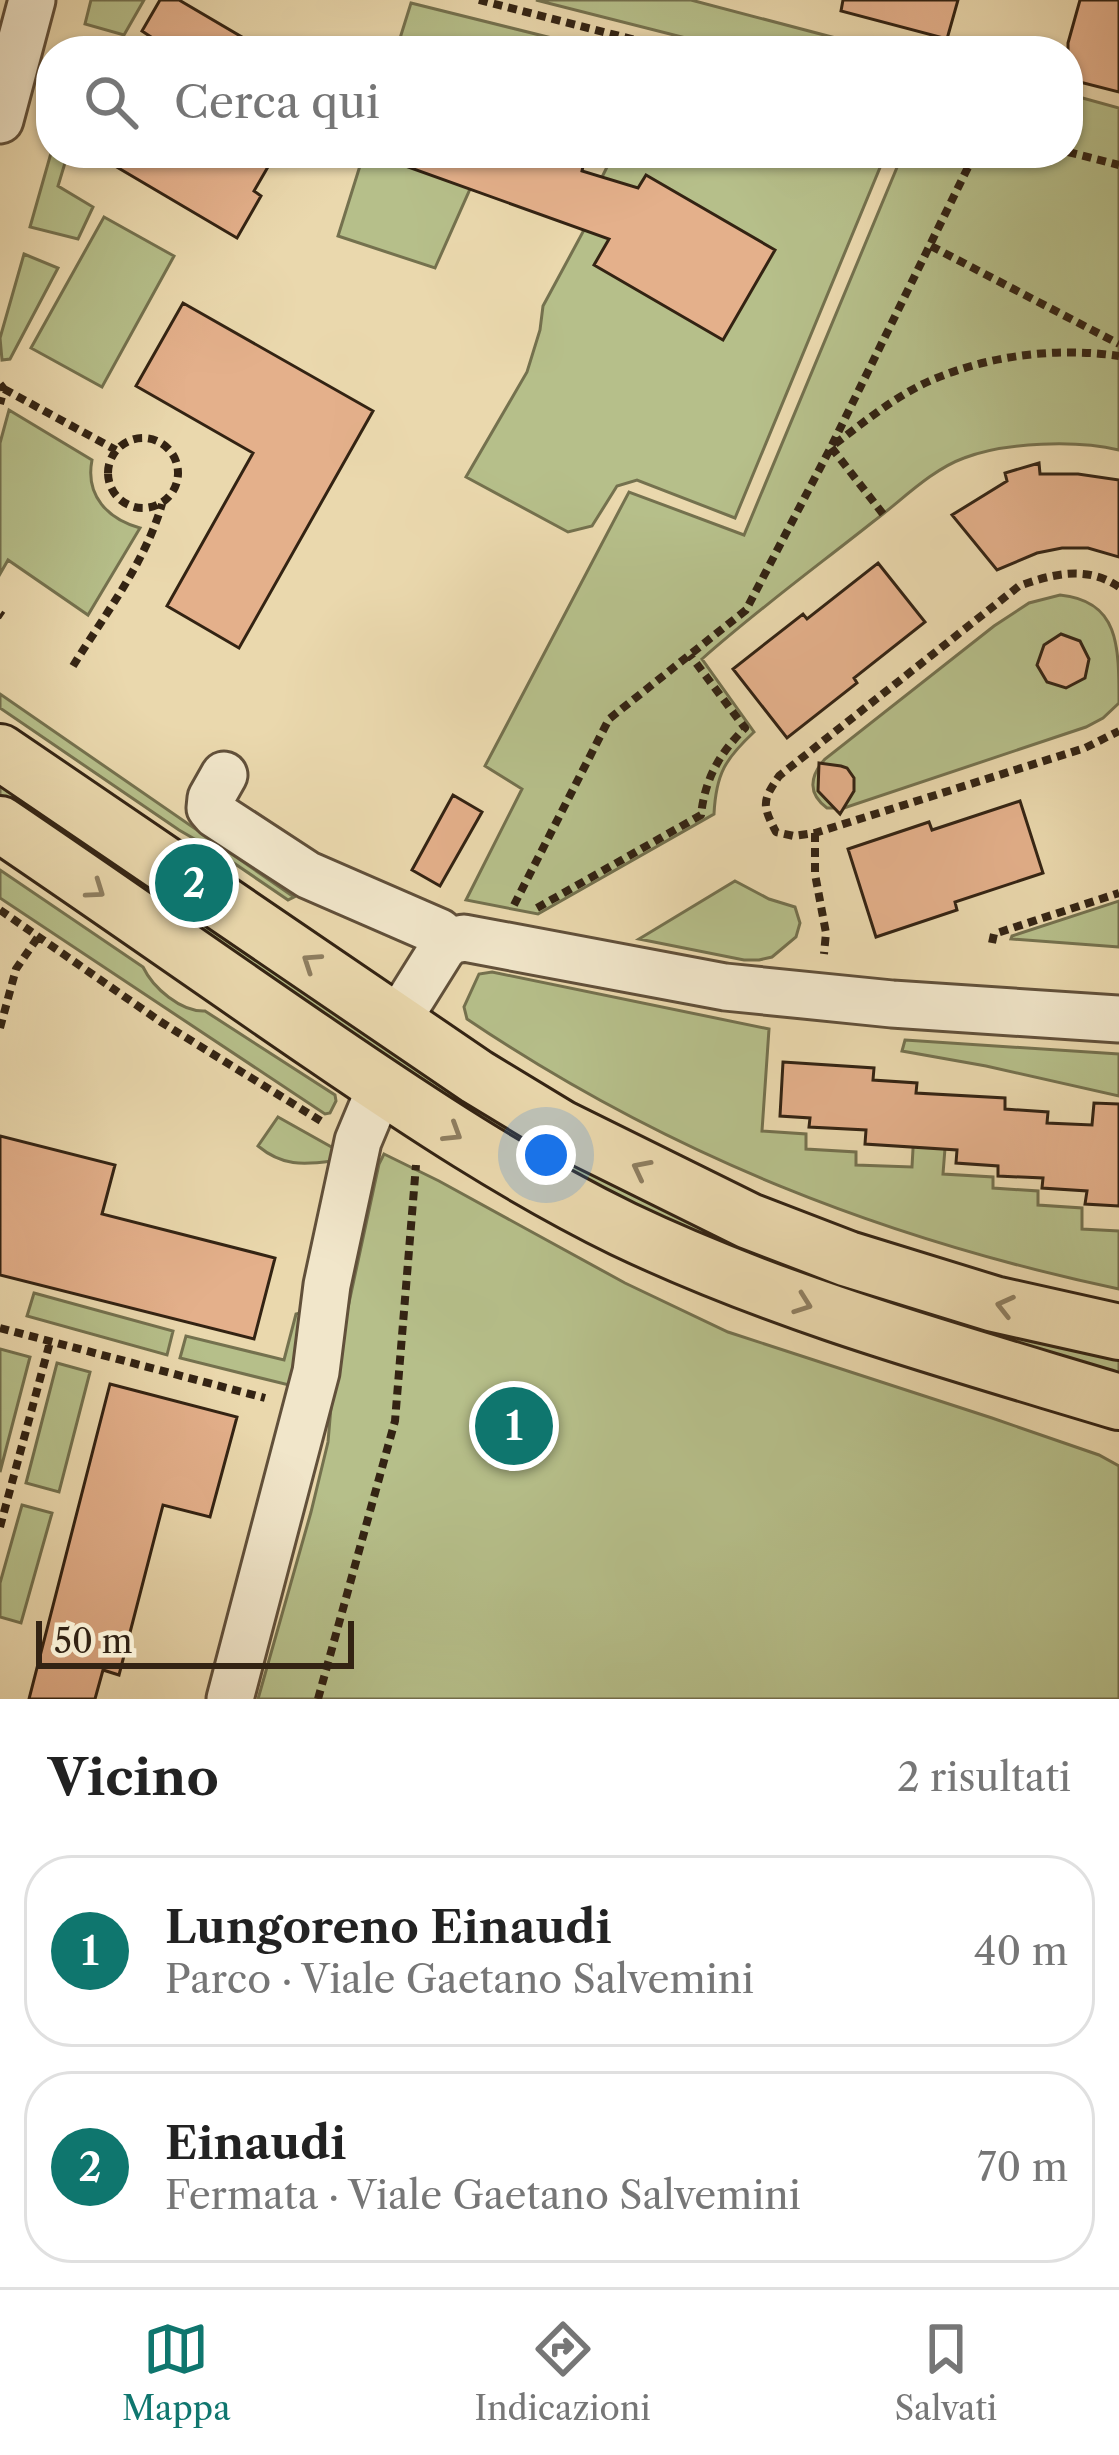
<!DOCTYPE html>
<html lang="it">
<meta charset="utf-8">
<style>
body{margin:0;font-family:"Libre Caslon Text",serif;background:#f6f6f6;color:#222}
.scale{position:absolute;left:36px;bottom:30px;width:318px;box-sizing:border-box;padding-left:12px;border:6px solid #332313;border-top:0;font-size:33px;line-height:42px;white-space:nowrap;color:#332313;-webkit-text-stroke:9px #f1e6ca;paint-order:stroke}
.you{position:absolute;left:546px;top:1155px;width:42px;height:42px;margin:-30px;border:9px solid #fff;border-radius:50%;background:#1a73e8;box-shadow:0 0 0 18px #1a73e833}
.badge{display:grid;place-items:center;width:78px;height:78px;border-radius:50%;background:#0f766e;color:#fff;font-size:39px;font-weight:700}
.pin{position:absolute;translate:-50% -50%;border:6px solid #fff;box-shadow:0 3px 12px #0006}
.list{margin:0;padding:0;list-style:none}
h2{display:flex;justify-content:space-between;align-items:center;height:156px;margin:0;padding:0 48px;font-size:51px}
h2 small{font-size:39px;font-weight:400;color:#767676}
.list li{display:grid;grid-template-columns:78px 1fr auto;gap:36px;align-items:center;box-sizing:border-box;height:192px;margin:0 24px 24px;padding:0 24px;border:3px solid #e0e0e0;border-radius:48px}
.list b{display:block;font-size:45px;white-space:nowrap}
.list p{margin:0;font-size:39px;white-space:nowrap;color:#767676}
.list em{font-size:39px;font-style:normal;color:#767676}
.icon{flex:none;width:66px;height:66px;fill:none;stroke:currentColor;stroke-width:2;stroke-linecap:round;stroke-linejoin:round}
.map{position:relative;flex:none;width:1119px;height:1699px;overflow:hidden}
.search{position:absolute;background:#fff;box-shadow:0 3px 9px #0004;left:36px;right:36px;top:36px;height:132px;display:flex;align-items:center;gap:30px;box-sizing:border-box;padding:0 42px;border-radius:48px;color:#767676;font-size:45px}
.sheet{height:588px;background:#fff}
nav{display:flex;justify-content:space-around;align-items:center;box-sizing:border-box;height:168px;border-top:3px solid #e0e0e0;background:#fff;font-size:33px;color:#767676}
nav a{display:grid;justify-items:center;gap:6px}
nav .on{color:#0f766e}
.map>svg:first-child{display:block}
.green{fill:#b6bf8a;stroke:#74714e;stroke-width:3}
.building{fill:#e4b08b;stroke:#332313;stroke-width:3}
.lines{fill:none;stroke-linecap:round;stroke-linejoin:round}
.minor-casing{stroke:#61503a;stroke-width:51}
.major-casing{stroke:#332313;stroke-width:60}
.path{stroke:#332313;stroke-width:8;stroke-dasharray:9 6;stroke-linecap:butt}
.minor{stroke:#f1e6ca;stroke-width:45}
.major{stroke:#ead8ad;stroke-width:54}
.oneway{stroke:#8e7e60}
</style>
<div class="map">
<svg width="1119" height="1699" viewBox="0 0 1119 1699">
<rect width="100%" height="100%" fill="#ead8ad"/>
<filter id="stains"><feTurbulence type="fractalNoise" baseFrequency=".00167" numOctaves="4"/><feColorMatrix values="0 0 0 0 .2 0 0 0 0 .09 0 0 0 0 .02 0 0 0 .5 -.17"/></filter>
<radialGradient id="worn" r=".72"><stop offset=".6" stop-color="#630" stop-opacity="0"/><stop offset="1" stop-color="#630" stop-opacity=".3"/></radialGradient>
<!-- green -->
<path class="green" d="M91,0h53l-20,35 -39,-11z
M536,0h155l194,51h-148z
M411,3l193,48h-208z
M1068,94l51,14v342c-42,-10 -114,-8 -155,8 -33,12 -62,42 -90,63 -58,46 -117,89 -172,138l52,73c-29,27 -38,42 -40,82l-176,100 -72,-14 56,-111 -37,-23 144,-274 115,43 159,-382h165z
M51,153h17l-10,33 35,21 -15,32 -48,-12z
M364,153h69l37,36 -35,79 -97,-32z
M614,153h272l-151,365 -98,-38 -20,6 -25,40 -24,6 -102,-55 61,-105 13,-42 3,-24 41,-76 18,-53z
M104,217l70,39 -72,131 -71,-39z
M24,254l34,14 -48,91 -8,1 -2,-22z
M9,410l83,50c-7,36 16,59 48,68l-52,87 -80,-55 -8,14v-131z
M1060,595c59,6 59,50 59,108l-16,15 -17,9 -242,81h-17c-19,-14 -18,-31 -2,-49l169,-133 35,-23z
M0,694l294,203 -6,3 -66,-45 -43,-25 -179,-122z
M0,781l505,342 614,234v17c-130,-43 -261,-72 -388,-125 -144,-60 -273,-145 -401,-231 -110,-74 -220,-149 -330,-224z
M0,870l143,97c10,21 38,45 62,44l130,84 1,6 -6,12 -5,1 -325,-216z
M735,881l34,18 26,8 5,16 -4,14 -24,20 -13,3h-15l-105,-21z
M1119,901v46l-108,-8 1,-3z
M492,972l277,57 -7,102 44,3v15l50,3v13l56,2 4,-72 33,2 -6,77 50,3v11l45,3v14l44,3v21l37,2v58c-236,-50 -452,-135 -652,-270l-3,-12 15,-33z
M905,1040l214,14v42l-133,-30 -84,-15z
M278,1117l57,32 -3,12c-29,4 -50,5 -74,-15z
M384,1154l55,27 186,102 103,49 264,86 107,37 20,11v233h-861l53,-187 17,-70 6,-70 45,-208z
M34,1293l139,38 -6,24 -140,-39z
M300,1313l6,20 -9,54 -117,-29 6,-22 98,24 12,-46z
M0,1349l30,8 -30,115z
M57,1363l33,9 -31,120 -33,-9z
M22,1505l30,8 -31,110 -21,-6v-34z"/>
<!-- building -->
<path class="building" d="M160,0h19l87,51h-123l8,-14 -9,-6z
M843,0h115l-11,39 -106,-28z
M1080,0h39v92l-51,-13v-36z
M93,153h183l-22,38 7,5 -24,42z
M384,153h202l-4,18 56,17 8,-13 129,75 -52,90 -129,-75 15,-26 -226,-81z
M183,303l190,108 -134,237 -72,-42 86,-153 -117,-67z
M1039,463l1,11h38l41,6v77l-31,-9h-26l-25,5 -40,17 -45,-55 55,-34 -2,-8z
M878,563l47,59 -71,56 3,5 -70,55 -54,-69 70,-55 4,5z
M1061,634l19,7 9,18 -4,19 -19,10 -19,-6 -10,-17 7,-20z
M819,763l22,3 6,2 7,10v13l-14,23 -22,-23z
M453,795l29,17 -42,74 -28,-16z
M1020,801l23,72 -88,29 2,8 -81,27 -28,-88 81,-27 3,8z
M783,1062l91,6 -1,12 44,3 -1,10 89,5v11l43,3 -1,11 45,2 2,-22 25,1v102l-34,-2 2,-13 -45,-3 1,-10 -45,-2v-10l-42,-3 1,-13 -92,-6 1,-14 -57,-3 1,-9 -30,-2z
M0,1136l115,29 -13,49 173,44 -21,81 -254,-64z
M110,1384l127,33 -27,100 -47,-12 -44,170 -16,-5 -8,29h-66z"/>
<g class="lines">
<!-- minor casing -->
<g class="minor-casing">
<path id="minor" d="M0,120l32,-120
M224,775l-13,23 -1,10 6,7 92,60 131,57 11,9
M397,1021l45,-72 8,-8 14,-3 261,49 167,17 227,15
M230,1699l86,-327 11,-87 31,-144 23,-55"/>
</g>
<!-- major casing -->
<g class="major-casing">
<path id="major" d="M0,752l477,325 84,51 188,93 99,38 146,45 125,28
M0,824c108,73 214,148 321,221 98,67 196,132 302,184 159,76 328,122 496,173"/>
</g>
<!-- path -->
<path class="path" d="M479,0l199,51
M1068,152l51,13
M931,246l188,98
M0,384l4,5 -4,15
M4,389l112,61
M108 473a35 35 0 1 1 70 0a35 35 0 1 1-70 0Z
M883,514l-52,-67c32,-24 65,-52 103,-68 58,-24 123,-32 185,-23
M1119,587c-32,-22 -67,-13 -100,-1l-240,190c-17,25 -17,29 -3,56l18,4 21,-3 270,-85 34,-17
M0,614l3,2
M73,666c32,-52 72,-103 89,-162
M815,833v41l11,59 -2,21
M514,905l95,-186 137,-109 85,-163 144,-294
M537,908l164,-93c4,-36 18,-61 44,-87l-55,-73
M0,910l161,112 163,101
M992,943l2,-9 125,-41
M0,1028l16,-59 22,-32
M0,1328l265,70
M0,1527l50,-185
M318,1699l77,-278 21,-256"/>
<!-- minor -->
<use href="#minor" class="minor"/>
<!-- major -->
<use href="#major" class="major"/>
</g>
<!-- one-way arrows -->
<defs><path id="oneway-chevron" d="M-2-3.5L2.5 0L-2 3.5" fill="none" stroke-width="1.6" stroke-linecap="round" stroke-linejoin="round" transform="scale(3)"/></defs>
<g class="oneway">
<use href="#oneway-chevron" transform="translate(96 890) rotate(35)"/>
<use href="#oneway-chevron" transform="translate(311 962) rotate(-146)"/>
<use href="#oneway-chevron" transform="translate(453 1133) rotate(32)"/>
<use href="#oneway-chevron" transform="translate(641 1169) rotate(-153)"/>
<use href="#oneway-chevron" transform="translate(803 1304) rotate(20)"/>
<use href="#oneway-chevron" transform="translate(1005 1306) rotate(-166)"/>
</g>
<rect width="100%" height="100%" filter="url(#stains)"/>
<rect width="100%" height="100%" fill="url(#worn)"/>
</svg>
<div class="scale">50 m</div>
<div class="you"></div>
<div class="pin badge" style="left:514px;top:1426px">1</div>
<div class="pin badge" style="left:194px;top:883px">2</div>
<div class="search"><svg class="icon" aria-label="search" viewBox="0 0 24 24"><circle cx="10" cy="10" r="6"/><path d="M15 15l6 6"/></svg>Cerca qui</div>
</div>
<section class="sheet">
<h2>Vicino<small>2 risultati</small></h2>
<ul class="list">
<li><span class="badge">1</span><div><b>Lungoreno Einaudi</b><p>Parco · Viale Gaetano Salvemini</p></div><em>40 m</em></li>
<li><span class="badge">2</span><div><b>Einaudi</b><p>Fermata · Viale Gaetano Salvemini</p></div><em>70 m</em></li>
</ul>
</section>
<nav>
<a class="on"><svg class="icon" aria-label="map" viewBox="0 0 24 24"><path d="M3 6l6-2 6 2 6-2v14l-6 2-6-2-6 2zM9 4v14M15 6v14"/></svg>Mappa</a>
<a><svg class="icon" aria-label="directions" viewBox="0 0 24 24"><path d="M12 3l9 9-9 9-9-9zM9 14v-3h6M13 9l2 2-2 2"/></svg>Indicazioni</a>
<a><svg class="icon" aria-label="saved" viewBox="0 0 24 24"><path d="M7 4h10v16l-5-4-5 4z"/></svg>Salvati</a>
</nav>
